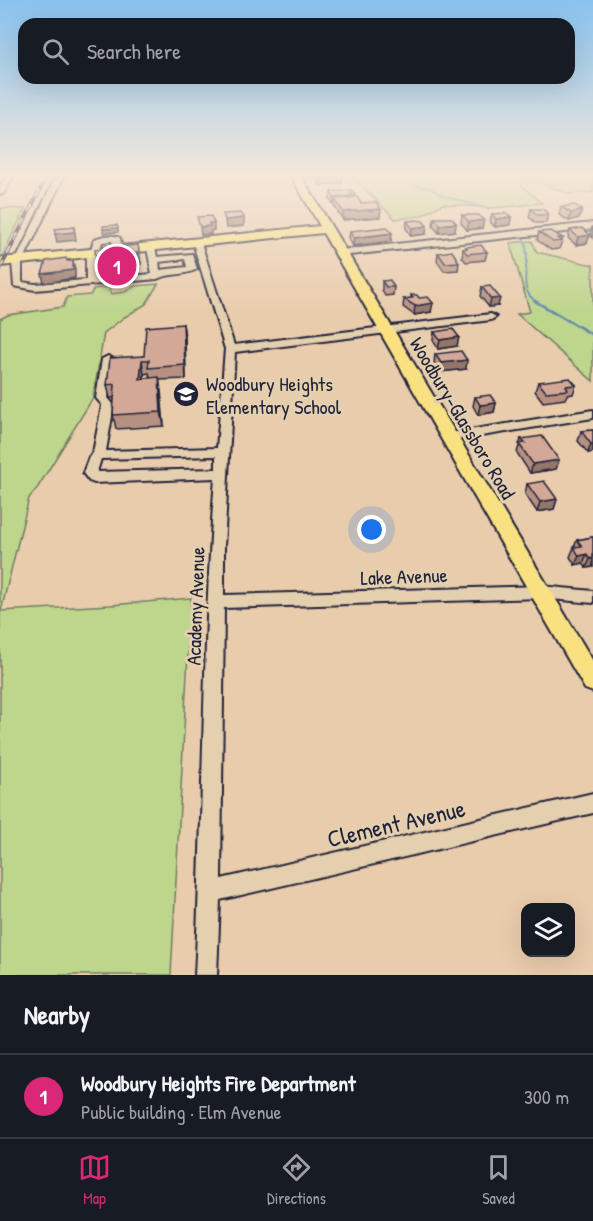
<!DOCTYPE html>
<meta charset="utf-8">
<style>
body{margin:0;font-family:"Patrick Hand",sans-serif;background:#242831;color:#f1f3f6}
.controls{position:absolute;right:18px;bottom:18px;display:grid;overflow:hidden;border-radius:12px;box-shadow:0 6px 24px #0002}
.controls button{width:54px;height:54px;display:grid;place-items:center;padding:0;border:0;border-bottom:2px solid #363941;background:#171b24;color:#f1f3f6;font:30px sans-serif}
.you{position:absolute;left:372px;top:530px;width:21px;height:21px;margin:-15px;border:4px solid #fff;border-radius:50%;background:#1a73e8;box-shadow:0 0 0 9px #1a73e833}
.badge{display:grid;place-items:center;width:39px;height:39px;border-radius:50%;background:#db2777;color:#fff;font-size:20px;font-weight:700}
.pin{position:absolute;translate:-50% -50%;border:3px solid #fff;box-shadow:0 2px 6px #0006}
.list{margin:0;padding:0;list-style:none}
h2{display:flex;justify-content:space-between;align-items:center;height:78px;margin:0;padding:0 24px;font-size:26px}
h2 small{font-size:20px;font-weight:400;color:#9ea1a6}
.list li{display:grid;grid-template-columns:39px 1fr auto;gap:18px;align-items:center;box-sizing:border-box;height:84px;padding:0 24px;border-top:2px solid #363941}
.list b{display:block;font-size:22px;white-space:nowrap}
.list p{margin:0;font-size:20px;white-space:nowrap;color:#9ea1a6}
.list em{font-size:20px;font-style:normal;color:#9ea1a6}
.icon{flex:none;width:33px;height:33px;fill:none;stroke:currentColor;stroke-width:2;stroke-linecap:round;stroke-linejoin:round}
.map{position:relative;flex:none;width:593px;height:975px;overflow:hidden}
.search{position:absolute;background:#171b24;box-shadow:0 6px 24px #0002;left:18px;right:18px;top:18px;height:66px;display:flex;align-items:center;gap:15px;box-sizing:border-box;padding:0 21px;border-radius:18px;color:#9ea1a6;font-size:22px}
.sheet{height:162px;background:#171b24}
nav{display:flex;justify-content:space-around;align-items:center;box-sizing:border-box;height:84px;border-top:2px solid #363941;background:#171b24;font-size:16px;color:#9ea1a6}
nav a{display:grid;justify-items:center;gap:3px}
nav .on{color:#db2777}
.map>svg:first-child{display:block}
.green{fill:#bed58c;stroke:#707c64;stroke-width:1.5}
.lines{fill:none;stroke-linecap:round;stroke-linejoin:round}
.stream-far1{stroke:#698ead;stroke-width:2}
.stream{stroke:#698ead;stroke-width:3}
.minor-casing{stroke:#22223b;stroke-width:4}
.major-casing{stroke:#22223b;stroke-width:4}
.minor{fill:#e4d0ae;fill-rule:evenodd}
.major{fill:#f9e181;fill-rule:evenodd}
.rail-casing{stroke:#22223b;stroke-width:4}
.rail{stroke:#e4d0ae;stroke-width:2;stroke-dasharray:8;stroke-linecap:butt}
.wall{fill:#b69081;stroke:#22223b;stroke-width:1.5;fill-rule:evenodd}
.shaded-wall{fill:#947669;stroke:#22223b;stroke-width:1.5}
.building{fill:#d4a896;stroke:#22223b;stroke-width:1.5}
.labels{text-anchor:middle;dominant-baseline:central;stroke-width:6;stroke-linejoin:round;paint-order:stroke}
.poi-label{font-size:20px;fill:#22223b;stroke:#e4d0ae;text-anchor:start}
.street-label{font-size:20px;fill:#22223b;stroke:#e4d0ae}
.near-street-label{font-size:24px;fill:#22223b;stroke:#e4d0ae}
</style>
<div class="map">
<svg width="593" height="975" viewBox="0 0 593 975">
<rect width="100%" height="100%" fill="#e9ccac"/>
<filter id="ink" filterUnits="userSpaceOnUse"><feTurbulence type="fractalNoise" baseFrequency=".0167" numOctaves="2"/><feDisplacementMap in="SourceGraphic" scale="12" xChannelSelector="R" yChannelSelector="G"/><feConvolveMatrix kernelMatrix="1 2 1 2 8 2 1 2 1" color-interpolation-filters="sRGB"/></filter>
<g filter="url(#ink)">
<!-- green -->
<path class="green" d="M352,176h241v16l-23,2 -41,-15 -8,6 21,18 -49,5 -51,-4 -21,12 -26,3z
M1,208l24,1 -23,47h-2z
M532,241l5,11 56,13v116l-76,-67 13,-2 -20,-69z
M158,284l-12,20 -23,14 -19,15 -11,65 -55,89 -9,11 -28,113 110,-6 80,-7 -20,377h-171v-656l8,-4 55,-8 4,-10 23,-2 4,-6 14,-2 3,7 14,-2 10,-6z"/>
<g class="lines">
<!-- stream-far1 -->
<path class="stream-far1" d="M398,176l14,9 18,3 11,7 47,14
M524,239c10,24 -11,49 14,64"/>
<!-- stream -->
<path class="stream" d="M535,301l58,34"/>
<!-- minor casing -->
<g class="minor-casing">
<path id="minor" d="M6,176h7l-10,18h-3v-8z
M56,176h8l-42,87v19l13,2 51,-4v-26l4,-2 4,-12c5,-4 20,-6 26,-2l2,13 -7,2 -3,-12 -10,1 -3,11 -3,2v24l56,-5 -5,-26 4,-3 4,3 2,9 35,-3 5,15c-12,7 -29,4 -40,10l-122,11 -21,-4 -2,-25 5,-3zM185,259l2,8 -27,3 -1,-8z
M593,223v6l-253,27 -5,-3 5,-3z
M194,241l7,2 33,102 257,-31 5,3 -5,3 -256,32 -11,195v48l317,-9 52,5v12l-52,-5 -317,10 -3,271 372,-86v20l-373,87 -3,75h-22c9,-166 7,-332 20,-497l-121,5 -5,-2 -6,-8 6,-16 4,-4 9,-48 -6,-7 6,-39 6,-3 6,3 -6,39 6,7 -8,46 111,-3 8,-99 -32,-106zM216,456v13l-119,3 4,-13z
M593,410v8l-143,23 -6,-4 6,-4z"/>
</g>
<!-- major casing -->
<g class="major-casing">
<path id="major" d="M291,176h10l292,485v31l-8,-3 -262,-456 -323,33v-8l320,-32z"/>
</g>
<!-- minor -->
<use href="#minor" class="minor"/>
<!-- major -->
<use href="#major" class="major"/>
<!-- rail casing -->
<g class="rail-casing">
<path id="rail" d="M0,269l47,-93"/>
</g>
<!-- rail -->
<use href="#rail" class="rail"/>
</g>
<!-- wall -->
<path class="wall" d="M316,176h26v7l-22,2 -4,-6z
M331,192l24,2v3l6,6 19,14 -37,3 -13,-21z
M561,207l21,3 -3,8 -10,3 -10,-6z
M531,209l17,5 -2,8 -1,1h-9l-7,-6z
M492,214l19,3 -1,8 -15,2 -5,-5z
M462,215l20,13 -15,2 -6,-7z
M434,218l22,5 -1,8 -16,2 -6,-7z
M407,221l19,13 -15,2 -5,-8z
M592,227h1v11l-3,-3z
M570,230l17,13 -11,2 -8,-7z
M350,231l41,10 -38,5 -4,-7z
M539,232l24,6 -4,11 -8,1 -14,-10z
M138,245l3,19 -3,1 1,3 -10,3 -31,3 -2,-12z
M466,247l21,5 -2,8 -19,2 -4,-5 1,-8h3z
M438,253l21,9 -1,8 -14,1 -7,-10z
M382,281l12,6 -1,8 -8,1 -3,-6z
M482,287l16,19 -9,1 -9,-11z
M411,295l20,17 -17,3 -11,-8 1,-8 7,-1z
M183,324l2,13 1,42 -27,1 5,46 -48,3 -3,-14 1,-17h-4l-3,-13zM149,373l1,5h-6v-4z
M434,332l23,14 -19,3 -5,-9z
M435,354l31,15 -26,3 -6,-9z
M538,382l38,3 -3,9 -6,1 -2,4 -22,3 -8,-11z
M475,397l21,6 -2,9 -16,3 -5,-9z
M593,430v22l-5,1 -10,-12 3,-10z
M521,439l38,21 -3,9 -26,4 -13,-20z
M527,484l30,15 -3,10 -17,3 -12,-18z
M593,537v30l-7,1 -3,-5 -8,2 -5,-8 7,-17z"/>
<!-- shaded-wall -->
<path class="shaded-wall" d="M329,176h13v7l-22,2 1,-8z
M350,194h5v7l-20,-2v7h-1v-8z
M381,209l-1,8 -37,3v-8z
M582,210l-3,8 -10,3 2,-8z
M511,217l-1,8 -15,2 1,-8z
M244,218v8l-18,2 -1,-8z
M484,220l-2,8 -15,2 2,-8z
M209,223h5v7l-3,1v3l-10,1 -1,-8z
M456,223l-1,8 -16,2 1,-8z
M427,226l-1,8 -15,2 1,-8z
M74,227l2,13 -19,2 -2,-8z
M118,228v4l-14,1 -1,-4z
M392,233l-1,8 -38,5 1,-8z
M590,235l-3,8 -11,2 2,-8z
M139,252l2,12 -3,1 1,3 -10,3 -2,-12 9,-6z
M73,261l2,8v9l-31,5 -2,-9z
M500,298l-2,8 -9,1 2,-8z
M433,303l-2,9 -17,3 1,-9z
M183,324l2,13 1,42 -1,-14z
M459,337l-2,9 -19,3 2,-9z
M142,360l2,14 -2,18 -2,-13z
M467,360l-1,9 -26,3 1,-9z
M159,377l2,13 3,36 -3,-14z
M496,403l-2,9 -16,3 2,-10z
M591,444h2v8l-5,1z
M559,460l-3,9 -26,4 3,-9z
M557,499l-3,10 -17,3 3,-10z
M587,554l-4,9 -8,2 4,-9z
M593,558v9l-7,1 4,-9z"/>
<!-- building -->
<path class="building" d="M352,190l3,4h-5l2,2 -18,2 -3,-6z
M357,197l4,6 15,-1 5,7 -38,3 -8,-13z
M575,205l7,5 -11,3 -10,-6z
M531,209h12l5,5h-3l2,1h-10z
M241,213l3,5 -19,2 -2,-6z
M506,213l5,4 -15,2 -4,-5z
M462,215h17l5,5 -15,2z
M211,216l3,7h-5l1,3 -10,1 -3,-10z
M434,218h18l4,5 -16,2z
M416,220l7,1 4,5 -15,2 -5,-7z
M117,225l1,3 -15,1v-3z
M74,227v5l-19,2v-5z
M387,227l5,6 -38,5 -4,-7z
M582,228l8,7 -12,2 -8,-7z
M551,231l12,7h-5l4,3 -9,1 -14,-10z
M138,245l1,7 -3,1 1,2 -10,4 -31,3 -1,-13z
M481,245l6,7 -20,2 -4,-5 4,-1 -1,-1z
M452,251l7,11 -14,1 -7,-10z
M66,258l1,3h6v9l-31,4 4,-13z
M390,280l4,7h-8l-4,-6z
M490,286l10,12 -9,1 -9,-12z
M411,295h6l2,3 9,-1 5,6 -18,3 -11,-7 9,-1z
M183,324l2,41 -37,3 1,-8h-7l-2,19 19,-2 2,35 -48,3 2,-31 -8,1 3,-27 34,-2 2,-29z
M453,329l6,8 -19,3 -6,-8z
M461,351l6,9 -26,3 -6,-9z
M570,378l6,7 -10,1 2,4 -22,2 -8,-10z
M490,395l6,8 -16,2 -5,-8z
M593,430v14h-2l-10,-13z
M542,436l17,24 -26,4 -14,-20 6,-1 -4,-4z
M544,481l13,18 -17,3 -13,-18z
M593,537v21l-3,1 -3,-5 -8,2 -5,-9 8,-1 -5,-6z"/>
</g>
<!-- sky -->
<linearGradient id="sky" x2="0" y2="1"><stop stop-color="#88c2ef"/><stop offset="0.56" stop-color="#f5e8da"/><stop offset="1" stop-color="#f5e8da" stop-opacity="0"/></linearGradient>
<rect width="593" height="313" fill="url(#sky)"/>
<!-- icons -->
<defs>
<g id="school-disc" transform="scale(1.35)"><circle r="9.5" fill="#22223b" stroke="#e4d0ae"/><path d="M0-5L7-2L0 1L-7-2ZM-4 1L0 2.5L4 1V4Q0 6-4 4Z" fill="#fff"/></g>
</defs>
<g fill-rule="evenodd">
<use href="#school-disc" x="186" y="394"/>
</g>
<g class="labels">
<!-- poi labels -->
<g class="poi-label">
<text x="206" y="383">Woodbury Heights<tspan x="206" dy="23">Elementary School</tspan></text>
</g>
<!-- street labels -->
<g class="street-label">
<text transform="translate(463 418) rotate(59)">Woodbury-Glassboro Road</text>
<text transform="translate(404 576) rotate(-2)">Lake Avenue</text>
<text transform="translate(195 606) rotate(-88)">Academy Avenue</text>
</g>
<!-- near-street labels -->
<g class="near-street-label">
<text transform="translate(396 823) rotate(-13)">Clement Avenue</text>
</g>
</g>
</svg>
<div class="controls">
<button><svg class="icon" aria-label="layers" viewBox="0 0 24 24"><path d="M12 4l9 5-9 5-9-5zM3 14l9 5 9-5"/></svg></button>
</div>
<div class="you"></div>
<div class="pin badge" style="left:117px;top:266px">1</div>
<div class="search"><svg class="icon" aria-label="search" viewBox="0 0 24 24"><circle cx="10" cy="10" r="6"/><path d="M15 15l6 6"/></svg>Search here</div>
</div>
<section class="sheet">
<h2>Nearby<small></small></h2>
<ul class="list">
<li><span class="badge">1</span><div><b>Woodbury Heights Fire Department</b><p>Public building · Elm Avenue</p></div><em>300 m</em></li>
</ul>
</section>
<nav>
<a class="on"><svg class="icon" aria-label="map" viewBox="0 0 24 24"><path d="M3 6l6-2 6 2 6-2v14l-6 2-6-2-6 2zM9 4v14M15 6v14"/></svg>Map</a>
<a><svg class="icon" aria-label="directions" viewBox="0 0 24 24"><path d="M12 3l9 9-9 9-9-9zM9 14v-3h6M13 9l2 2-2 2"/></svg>Directions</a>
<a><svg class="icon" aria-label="saved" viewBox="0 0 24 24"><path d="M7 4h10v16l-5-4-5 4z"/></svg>Saved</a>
</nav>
